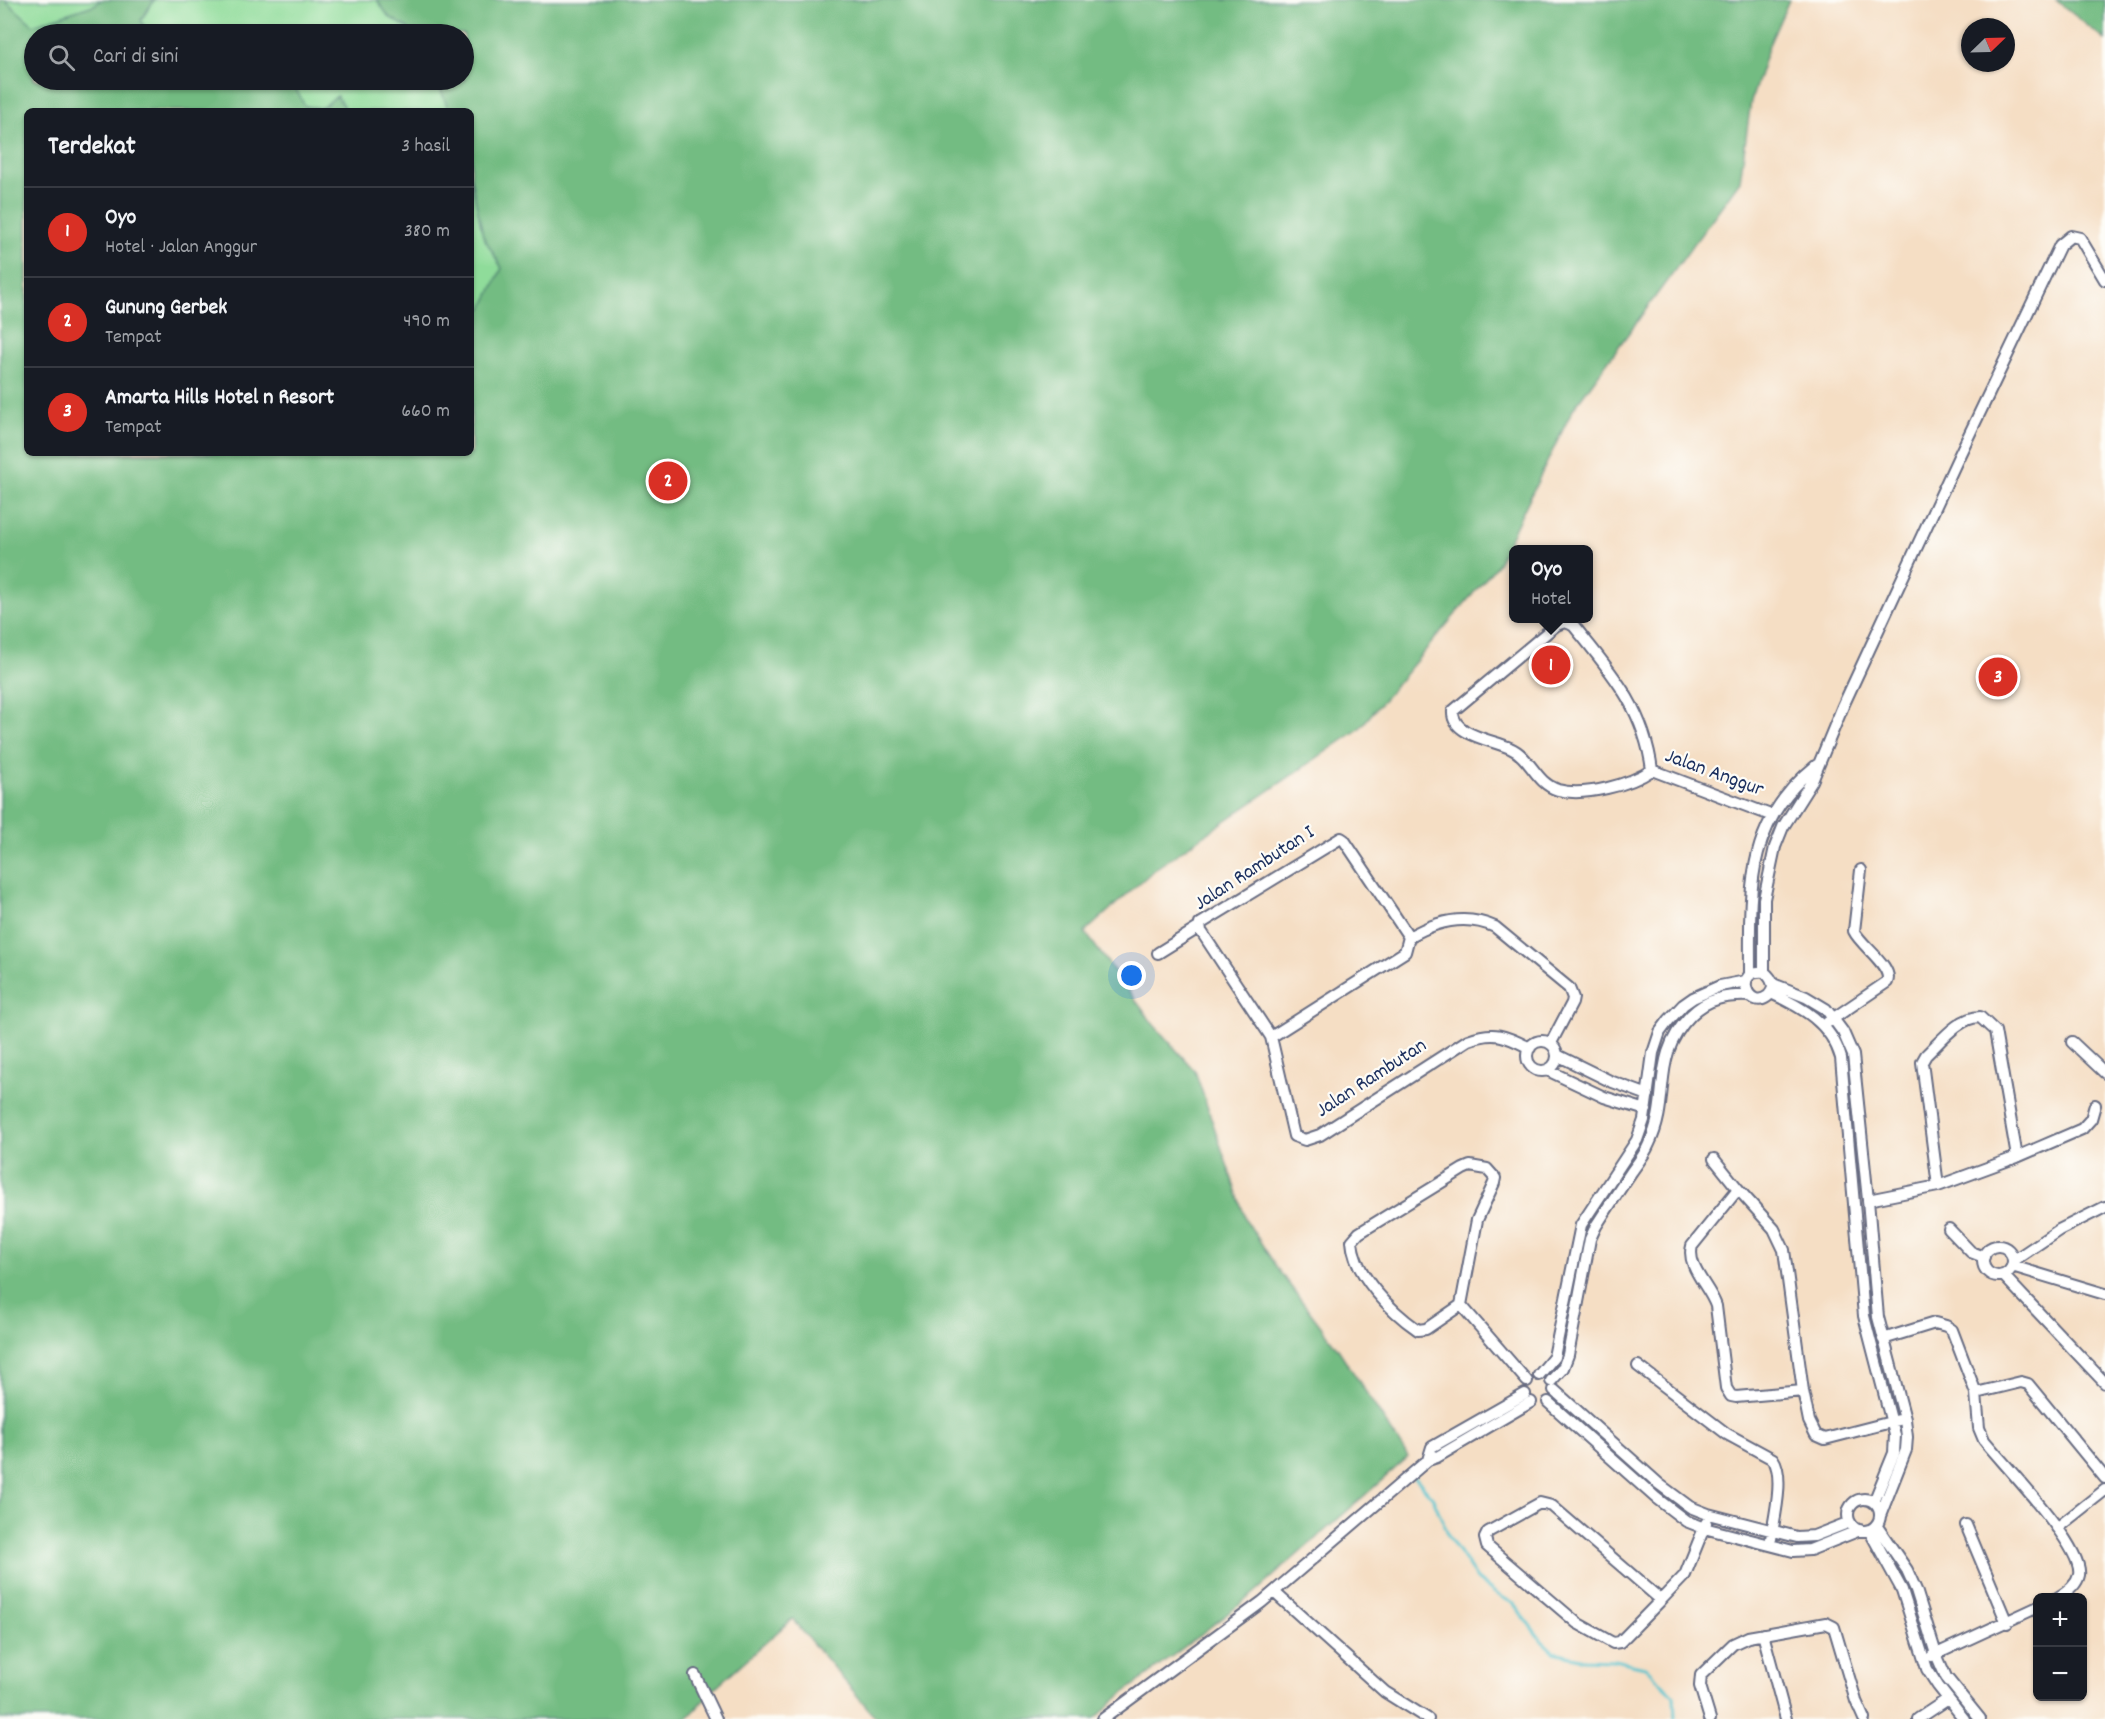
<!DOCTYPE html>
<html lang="id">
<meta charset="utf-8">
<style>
body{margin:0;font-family:Dekko,sans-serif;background:#242831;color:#f1f3f6}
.controls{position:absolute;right:18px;bottom:18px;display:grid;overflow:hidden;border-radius:9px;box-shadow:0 2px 4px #0004}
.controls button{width:54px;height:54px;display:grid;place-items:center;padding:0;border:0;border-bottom:2px solid #363941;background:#171b24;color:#f1f3f6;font:30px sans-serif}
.compass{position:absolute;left:1961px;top:18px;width:54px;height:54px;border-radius:50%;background:#171b24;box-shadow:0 2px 4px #0004;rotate:67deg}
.you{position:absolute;left:1132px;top:976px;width:21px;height:21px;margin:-15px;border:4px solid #fff;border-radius:50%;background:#1a73e8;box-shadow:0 0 0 9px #1a73e833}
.badge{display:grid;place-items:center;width:39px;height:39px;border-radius:50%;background:#d93025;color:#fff;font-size:20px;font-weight:700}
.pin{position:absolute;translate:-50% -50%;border:3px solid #fff;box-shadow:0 2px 6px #0006}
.popup{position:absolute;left:1509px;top:545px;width:84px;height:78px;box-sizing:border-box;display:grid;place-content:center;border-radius:9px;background:#171b24;filter:drop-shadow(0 2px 4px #0005);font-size:20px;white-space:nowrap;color:#9ea1a6}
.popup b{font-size:22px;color:#f1f3f6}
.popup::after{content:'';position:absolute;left:50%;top:100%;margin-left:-12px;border:12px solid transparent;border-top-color:#171b24}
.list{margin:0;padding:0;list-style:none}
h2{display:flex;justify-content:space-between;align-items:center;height:78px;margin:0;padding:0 24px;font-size:26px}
h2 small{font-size:20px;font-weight:400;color:#9ea1a6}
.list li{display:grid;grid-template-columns:39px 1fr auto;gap:18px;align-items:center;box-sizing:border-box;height:90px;padding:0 24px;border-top:2px solid #363941}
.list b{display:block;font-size:22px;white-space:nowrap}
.list p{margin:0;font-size:20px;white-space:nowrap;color:#9ea1a6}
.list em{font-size:20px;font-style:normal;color:#9ea1a6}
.icon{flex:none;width:33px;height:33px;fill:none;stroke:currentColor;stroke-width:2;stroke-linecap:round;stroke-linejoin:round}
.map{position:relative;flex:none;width:2105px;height:1719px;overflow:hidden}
.search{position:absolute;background:#171b24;box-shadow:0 2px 4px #0004;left:24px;top:24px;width:450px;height:66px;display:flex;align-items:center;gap:15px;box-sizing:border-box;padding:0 21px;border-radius:33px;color:#9ea1a6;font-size:22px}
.panel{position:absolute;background:#171b24;box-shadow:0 2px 4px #0004;left:24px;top:108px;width:450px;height:348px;border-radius:9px}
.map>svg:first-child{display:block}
.green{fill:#8fdc9a;stroke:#55867c;stroke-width:1.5}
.forest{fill:#73bc82;stroke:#477670;stroke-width:1.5}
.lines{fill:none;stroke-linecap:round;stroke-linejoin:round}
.stream{stroke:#55c2cd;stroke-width:3}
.minor-casing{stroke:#676c82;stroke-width:14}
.minor{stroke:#fff;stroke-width:10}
.labels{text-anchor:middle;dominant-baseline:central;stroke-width:4.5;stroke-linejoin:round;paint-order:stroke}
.street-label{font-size:21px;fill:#1b2f5e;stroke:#fdfcf7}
</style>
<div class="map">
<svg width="2105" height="1719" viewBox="0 0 2105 1719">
<rect width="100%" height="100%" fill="#fdfcf7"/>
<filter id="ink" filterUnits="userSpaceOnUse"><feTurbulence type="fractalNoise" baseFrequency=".0167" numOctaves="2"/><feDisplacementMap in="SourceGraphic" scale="12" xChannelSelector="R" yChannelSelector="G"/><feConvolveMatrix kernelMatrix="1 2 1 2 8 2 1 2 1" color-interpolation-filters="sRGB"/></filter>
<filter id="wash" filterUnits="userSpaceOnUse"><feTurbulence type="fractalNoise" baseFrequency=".008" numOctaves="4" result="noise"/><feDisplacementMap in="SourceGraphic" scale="24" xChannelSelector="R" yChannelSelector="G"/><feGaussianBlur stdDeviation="1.35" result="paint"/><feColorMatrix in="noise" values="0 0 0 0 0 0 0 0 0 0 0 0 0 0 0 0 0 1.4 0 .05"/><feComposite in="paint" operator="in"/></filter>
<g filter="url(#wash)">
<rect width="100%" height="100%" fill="#f5dec4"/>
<!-- green -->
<path class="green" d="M5,0h96l-7,5 -61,20z
M154,0h223l12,17 19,11 2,6h-262l-7,-14z
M291,80h146l12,31h-103l-9,-15 -16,12 -17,-2z
M471,178l12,58 19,32 -19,40 -12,3z"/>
<!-- forest -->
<path class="forest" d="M0,0h5l28,25 61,-20 7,-5h53l-13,20 7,14h-114v46h257l14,26 16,2 16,-12 9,15h-319v342h444v-142l12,-3 19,-40 -19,-32 -12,-58v-67h-22l-12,-31h27v-46h-54l-2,-6 -19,-11 -12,-17h1412l-20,45 -18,56 -11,80 -167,228 -76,156 -138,164 -204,140 -70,63 69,93 41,46 51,149 33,51 59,78 70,108 -156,138 -137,105 -20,19h-218l-85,-100 -74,66 -31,34h-687z
M2056,0h49v41v-1z"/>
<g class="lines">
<!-- stream -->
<path class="stream" d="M1414,1476l19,22 16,39 28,42 18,14 19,11 27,36 13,12 30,7 30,1 31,7 29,28 1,24"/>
</g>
</g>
<g filter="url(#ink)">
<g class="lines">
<!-- minor casing -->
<g class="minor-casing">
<path id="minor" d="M1652,770c-8,-62 -41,-98 -78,-144 -8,-5 -11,-4 -19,0l-102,85c-2,24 40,29 57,37 21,9 25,35 48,42 26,7 72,-5 94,-20l121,46
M1409,937l-65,-97 -3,-2 -141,86 1,7 70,106 23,99 11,4 15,-5 148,-95c27,-10 38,-4 62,8
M1158,953l42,-26
M1764,972c-32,-3 -16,40 4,24 9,-8 4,-18 -4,-24v-73l11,-52 8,-20 29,-46 31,-75 116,-250 101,-211 11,-9 9,2 25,42
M1750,975c0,-84 -6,-152 67,-210
M1773,984l33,13 20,12 17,23 10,23 15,145 10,117 27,102 2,18 -1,13 -26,66
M1771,993c31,14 60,30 70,65l23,258 31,119 -1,18 -20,49
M1828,1022l59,-40c7,-15 -26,-36 -33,-51l7,-61
M1271,1037l134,-85 4,-15c27,-16 56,-24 86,-10l74,61 4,10 -1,5 -21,40
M1527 1056a15 15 0 1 1 30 0a15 15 0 1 1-30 0Z
M2072,1042l33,31
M1557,1055l53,26 38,14
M1547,1070l57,27 42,13
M1714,1159l24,30 36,40 10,21 19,141 6,30 7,14 9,4 74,-19
M1470,1166l17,3 8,9 -1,5 -17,37 -16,85 -35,24 -8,1c-26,-18 -64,-55 -66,-89l7,-8 104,-64z
M1938,1186l-16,-124 4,-7c15,-14 33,-38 54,-38l15,14 22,126
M1738,1189l-46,57c-6,21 18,41 24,60l10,82 5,8 5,1 67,-6
M1868,1200l70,-14 79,-29 65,-28 9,-10 4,-14
M1949,1229l22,23 13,5
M1983 1261a15 15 0 1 1 30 0a15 15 0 1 1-30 0Z
M2013,1261l46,-31 46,-23
M2012,1266l93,28
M2003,1275l102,108
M1461,1305l66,76
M1883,1339l52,-16 11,3 6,4 24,63 3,35 5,12c19,24 100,107 95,135 -2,10 -13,18 -22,23
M1638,1366l89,68 46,25c12,17 1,60 -2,80
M1539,1375l15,-18 27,-132 56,-85 7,-20 9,-67 7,-21 9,-12 14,-15 10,-7 27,-12 26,-5
M1551,1381l12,-13 5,-13 22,-116 6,-13c12,-19 24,-37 36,-55 6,-8 13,-17 17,-27 23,-47 0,-86 42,-129 17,-17 36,-20 59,-19
M1554,1390l105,94 31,23 18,7 89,23 17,-1 36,-14
M1976,1393l45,-11 7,2 77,94
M1548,1402l108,96 30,23 18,7 89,23 17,-1 50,-20
M1428,1460l4,-13 93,-53
M1848 1515a16 16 0 1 1 32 0a16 16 0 1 1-32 0Z
M1540,1503l12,3 109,94 -41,42 -7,1 -36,-20 -90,-77 -2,-8 3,-6z
M1876,1525l31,45 9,20 20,64 10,23 34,42
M1966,1525l41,98
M2057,1528l48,-38
M1869,1530l33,60 25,79 11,17 26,33
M1274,1592l111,100 43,27
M1661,1600l24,-25 21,-52
M1763,1634l23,85
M1932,1656l106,-49
M695,1675l21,44
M1103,1719l159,-117 166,-142 9,-3 94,-55
M1710,1719l-10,-33 1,-11 32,-31 15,-7 78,-14 8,4 22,74 8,18
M1918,1719l30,-20"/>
</g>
<!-- minor -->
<use href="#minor" class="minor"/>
</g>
</g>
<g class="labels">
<!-- street labels -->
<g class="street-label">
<text transform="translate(1714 774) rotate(20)">Jalan Anggur</text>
<text transform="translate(1255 869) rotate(-33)">Jalan Rambutan I</text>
<text transform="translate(1372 1079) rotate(-33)">Jalan Rambutan</text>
</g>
</g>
</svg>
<div class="controls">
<button>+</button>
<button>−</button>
</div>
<svg class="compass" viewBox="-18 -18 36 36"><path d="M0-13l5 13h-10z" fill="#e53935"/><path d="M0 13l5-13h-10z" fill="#9ea1a6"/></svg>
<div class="you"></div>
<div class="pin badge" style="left:1551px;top:665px">1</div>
<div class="popup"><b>Oyo</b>Hotel</div>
<div class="pin badge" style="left:668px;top:481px">2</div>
<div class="pin badge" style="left:1998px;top:677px">3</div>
<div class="search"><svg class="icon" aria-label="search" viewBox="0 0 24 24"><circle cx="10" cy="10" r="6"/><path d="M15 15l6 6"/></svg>Cari di sini</div>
<section class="panel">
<h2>Terdekat<small>3 hasil</small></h2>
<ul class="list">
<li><span class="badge">1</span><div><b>Oyo</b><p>Hotel · Jalan Anggur</p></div><em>380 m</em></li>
<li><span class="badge">2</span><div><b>Gunung Gerbek</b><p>Tempat</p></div><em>490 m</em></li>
<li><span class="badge">3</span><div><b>Amarta Hills Hotel n Resort</b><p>Tempat</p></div><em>660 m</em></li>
</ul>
</section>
</div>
